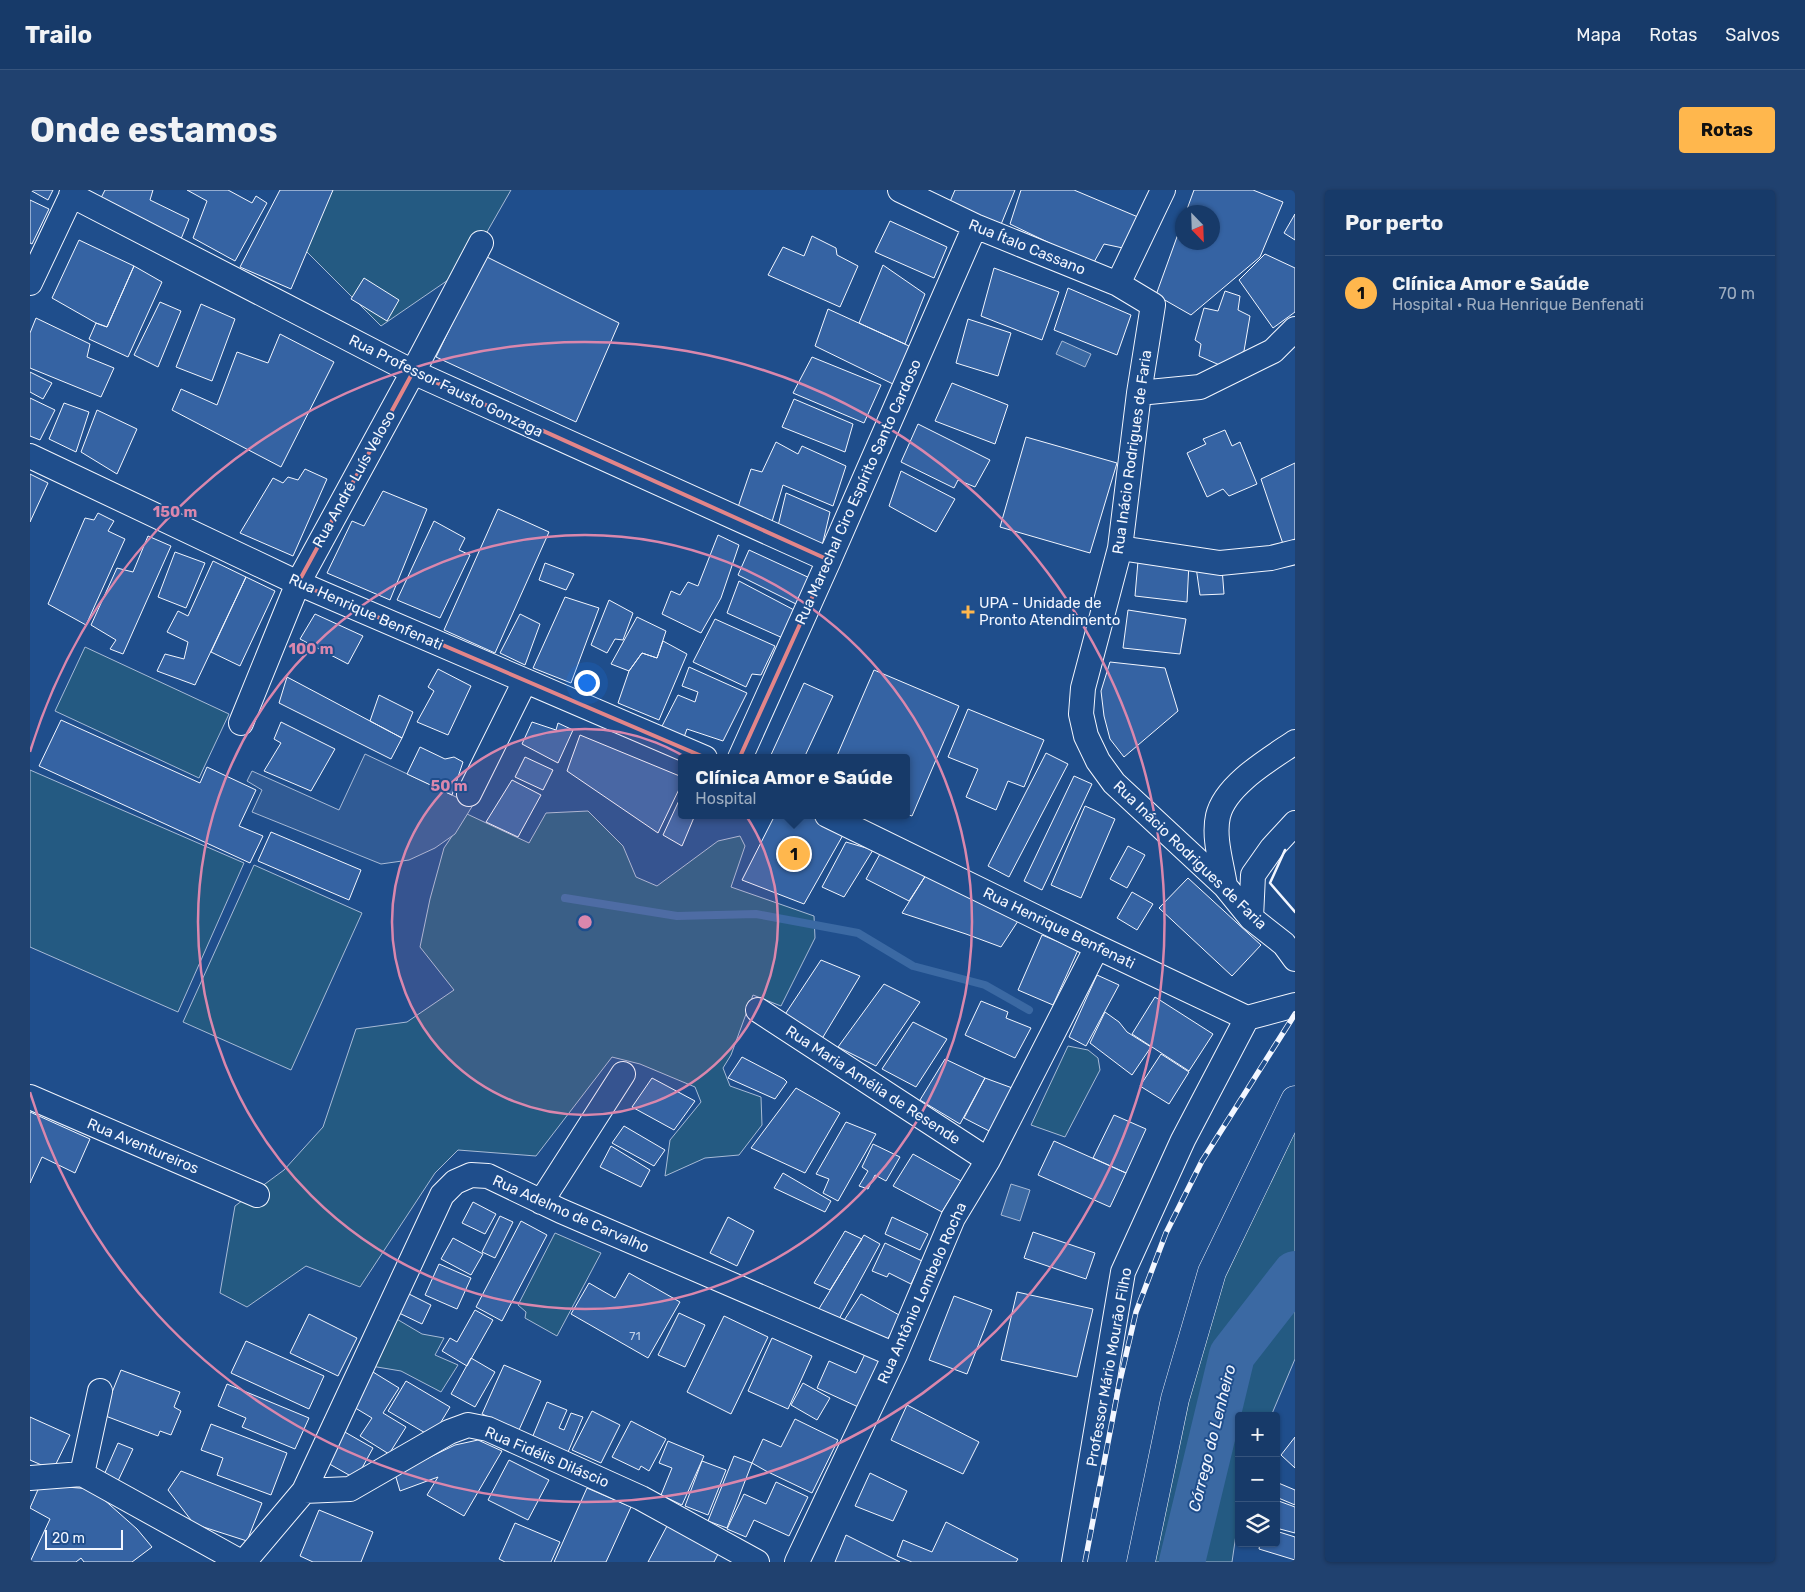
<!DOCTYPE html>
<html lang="pt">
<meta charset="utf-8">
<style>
body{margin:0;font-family:Rubik,sans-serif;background:#20416f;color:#f1f3f6}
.controls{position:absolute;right:15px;bottom:15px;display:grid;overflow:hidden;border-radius:5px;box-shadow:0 1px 4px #0004}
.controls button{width:45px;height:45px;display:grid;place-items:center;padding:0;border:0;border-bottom:1px solid #36547d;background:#173a69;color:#f1f3f6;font:25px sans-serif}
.compass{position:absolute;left:1145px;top:15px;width:45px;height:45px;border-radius:50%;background:#173a69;box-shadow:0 1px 4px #0004;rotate:157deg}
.scale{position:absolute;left:15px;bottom:12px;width:78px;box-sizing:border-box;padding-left:5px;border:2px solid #f2f6ff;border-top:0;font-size:14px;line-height:18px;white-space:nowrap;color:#f2f6ff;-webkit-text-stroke:4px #1f4e8c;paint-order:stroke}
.you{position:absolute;left:556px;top:492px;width:18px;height:18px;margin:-12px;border:4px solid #fff;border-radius:50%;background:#1a73e8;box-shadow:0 0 0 8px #1a73e833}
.badge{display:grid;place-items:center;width:32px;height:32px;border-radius:50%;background:#ffb74d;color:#111;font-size:16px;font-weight:700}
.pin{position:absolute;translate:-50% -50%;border:2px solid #fff;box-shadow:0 1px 5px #0006}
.popup{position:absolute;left:648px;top:564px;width:232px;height:65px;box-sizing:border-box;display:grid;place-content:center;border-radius:5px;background:#173a69;filter:drop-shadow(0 1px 4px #0005);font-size:16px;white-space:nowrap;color:#9eadc0}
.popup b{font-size:19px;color:#f1f3f6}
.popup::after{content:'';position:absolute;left:50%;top:100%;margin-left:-10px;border:10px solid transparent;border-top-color:#173a69}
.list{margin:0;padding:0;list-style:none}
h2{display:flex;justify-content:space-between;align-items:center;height:65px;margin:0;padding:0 20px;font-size:21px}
h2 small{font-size:16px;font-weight:400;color:#9eadc0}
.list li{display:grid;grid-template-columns:32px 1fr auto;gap:15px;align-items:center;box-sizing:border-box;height:75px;padding:0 20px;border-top:1px solid #36547d}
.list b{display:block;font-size:19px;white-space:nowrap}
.list p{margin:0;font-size:16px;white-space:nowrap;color:#9eadc0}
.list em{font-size:16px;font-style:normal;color:#9eadc0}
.icon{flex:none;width:28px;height:28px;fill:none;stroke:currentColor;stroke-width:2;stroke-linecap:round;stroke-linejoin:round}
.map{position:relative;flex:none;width:1265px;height:1372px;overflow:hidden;border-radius:5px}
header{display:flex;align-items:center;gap:30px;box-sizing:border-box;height:70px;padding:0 25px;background:#173a69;border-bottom:1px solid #36547d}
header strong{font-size:24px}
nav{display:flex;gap:28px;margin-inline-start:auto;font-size:18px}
.intro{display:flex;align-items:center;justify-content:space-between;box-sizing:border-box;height:120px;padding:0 30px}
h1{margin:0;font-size:35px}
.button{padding:12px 22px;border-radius:5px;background:#ffb74d;color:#111;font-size:18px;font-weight:700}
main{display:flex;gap:30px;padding:0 30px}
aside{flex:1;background:#173a69;border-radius:5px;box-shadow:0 1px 4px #0004}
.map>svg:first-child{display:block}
.green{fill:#245a82;stroke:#a8bbd7}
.parking{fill:#305b95;stroke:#a8bbd7}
.water{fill:#3b69a3;stroke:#a8bbd7}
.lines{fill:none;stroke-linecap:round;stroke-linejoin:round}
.stream{stroke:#3b69a3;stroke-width:8}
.river{stroke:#3b69a3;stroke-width:46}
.building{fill:#3563a3;stroke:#f2f6ff}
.street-casing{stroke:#f2f6ff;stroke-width:26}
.secondary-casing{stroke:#f2f6ff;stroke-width:29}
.street{stroke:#1f4e8c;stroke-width:24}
.secondary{stroke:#1f4e8c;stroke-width:28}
.rail-casing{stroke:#f2f6ff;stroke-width:5.5}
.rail{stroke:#1f4e8c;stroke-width:4;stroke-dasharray:11;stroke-linecap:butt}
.wall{stroke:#f2f6ff;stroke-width:2.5}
.marked{fill:none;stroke:#e38589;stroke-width:4;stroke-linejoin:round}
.ring{fill:none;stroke:#da87ad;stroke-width:2.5}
.poi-dot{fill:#ffb74d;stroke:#1f4e8c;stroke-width:2}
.labels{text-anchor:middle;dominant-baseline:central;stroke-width:4;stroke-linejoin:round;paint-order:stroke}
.number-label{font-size:12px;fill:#c3d1e8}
.street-label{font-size:15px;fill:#f2f6ff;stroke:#1f4e8c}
.poi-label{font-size:15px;fill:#f2f6ff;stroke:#1f4e8c;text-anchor:start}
.water-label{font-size:16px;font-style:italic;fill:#f2f6ff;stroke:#1f4e8c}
.centre{fill:#da87ad;stroke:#1f4e8c;stroke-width:2.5}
.ring-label{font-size:15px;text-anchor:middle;font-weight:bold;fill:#da87ad;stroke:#1f4e8c;stroke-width:4;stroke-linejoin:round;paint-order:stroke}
</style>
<header>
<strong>Trailo</strong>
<nav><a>Mapa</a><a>Rotas</a><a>Salvos</a></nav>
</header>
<div class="intro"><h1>Onde estamos</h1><a class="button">Rotas</a></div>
<main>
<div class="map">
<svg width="1265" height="1372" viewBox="0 0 1265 1372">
<rect width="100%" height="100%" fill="#1f4e8c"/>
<!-- green -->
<path class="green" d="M261,0h220l-44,77 -86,59 -78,-78z
M55,457l144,67 -30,64 -144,-67z
M0,580l214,93 -66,149 -148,-65z
M558,621l35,35 13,31 21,9 61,-45 22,-5 5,10 -14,41 83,29 1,22 -34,68 -28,-11 -22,60 -8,13 7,18 31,11 1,28 -23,30 -34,3 -40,18 5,-36 31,-38 -6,-15 -55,-23 -28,-7 -76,99 -78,-6 -23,23 -75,114 -54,-21 -59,41 -27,-14 15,-87 49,-36 39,-43 33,-98 51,-7 47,-32 -34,-43 10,-48 14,-51 23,-34 62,29 17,-30z
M224,675l108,48 -71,157 -108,-48z
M1038,856l20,4 10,8 2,12 -35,67 -34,-12z
M1265,933v236l-24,57h-32v98l-7,48h-84l70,-284z
M525,1043l46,20 -44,83 -32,-18 1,-6 -8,-7z
M365,1128l27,16 22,4 -9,17 23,10 -17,27 -40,-21 -30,-5z"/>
<!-- parking -->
<path class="parking" d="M335,564l108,51 -18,29 -20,14 -26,12 -28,4 -129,-52 10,-22 -15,-9 5,-10 87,39z"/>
<!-- water -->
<path class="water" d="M1032,151l29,13 -6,13 -29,-13z
M981,994l19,6 -10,31 -19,-6z"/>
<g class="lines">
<!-- stream -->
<path class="stream" d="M535,708l112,18 79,-2 102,19 55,33 72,19 44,25"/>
<!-- river -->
<path class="river" d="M1152,1372l50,-207 63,-81"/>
</g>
<!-- building -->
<path class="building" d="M0,0h23l-5,10z
M75,0h48l-3,10 39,19 -8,20 -82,-37z
M157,0h41l24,13 4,-7 11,7 -32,58 -42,-23 14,-37z
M250,0h53l-42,99 -51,-22z
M925,0h60l-15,37 -51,-23z
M991,0h53l64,27 -15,31 -19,-4 -11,20 -83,-40z
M1164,0h59l30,12 -23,55 -69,58 -35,-20 26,-72v19h30v-30h-26z
M0,10l19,9 -17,35 -2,-1z
M1265,24v26l-11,-7z
M860,31l57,26 -13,31 -59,-26z
M782,46l24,12 1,7 21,11 -18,41 -72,-32 15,-28 21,9z
M49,50l55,26 -27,61 -11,-4 -44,-25z
M1235,64l30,14v44l-22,16 -34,-48z
M455,66l134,67 -43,99 -140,-65z
M853,75l42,29 -20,50 -46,-21z
M104,76l28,16 -34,75 -39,-18 7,-16 11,4z
M964,78l65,24 -17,48 -61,-24z
M334,88l35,22 -12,21 -36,-22z
M1038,98l63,27 -14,40 -63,-25z
M1195,101l15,5 -2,14 12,6 -6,35 -20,16 -25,-11 2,-12 -6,-4 9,-32 14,3z
M130,112l21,9 -23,56 -24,-12z
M171,114l34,15 -23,62 -36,-14z
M798,119l81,37 -14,39 -80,-39z
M6,128l54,26 -3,13 27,11 -13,29 -71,-29v-35z
M938,129l43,14 -13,43 -42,-13z
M250,144l54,28 -53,105 -109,-57 9,-21 36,16 20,-53 31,11z
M782,167l69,28 -17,38 -71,-30z
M0,182l22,11 -9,16 -13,-7z
M922,193l56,22 -13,39 -60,-23z
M0,208l25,12 -15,30 -10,-4z
M764,209l59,25 -8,28 -63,-25z
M34,213l25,9 -13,40 -27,-13z
M67,220l40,19 -20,45 -36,-22z
M888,234l72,36 -15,27 -17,-7 -4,8 -53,-26z
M1195,240l7,16 8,-4 17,42 -28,12 -6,-7 -16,8 -20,-44 19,-9 -3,-5z
M996,247l91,26 -27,90 -90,-26z
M746,252l22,12 4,-8 44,20 -13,40 -50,-21 -12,40 -35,-12 15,-44 11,3z
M1265,273v76l-12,5 -22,-65z
M275,279l22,10 -34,77 -53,-23 33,-55 10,5 5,-6 10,3z
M871,281l54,28 -19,33 -47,-26z
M0,284l18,9 -18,39z
M353,301l44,18 -37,91 -63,-27 25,-52 12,5z
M756,303l44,19 -8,34 -45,-16z
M468,319l51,23 -54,121 -51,-23z
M68,323l16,8 -6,10 17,8 -39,86 -38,-21 37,-86 9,2z
M404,331l31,17 -6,12 11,5 -30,63 -43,-18z
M688,345l21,10 -18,53 -20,35 -39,-19 9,-23 9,4 8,-13 10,4z
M118,346l23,10 -48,108 -13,-5 6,-9 -25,-15 26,-57 16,4z
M719,360l63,29 -12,27 -62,-31z
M145,362l30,11 -19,45 -28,-11z
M183,371l33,16 -51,108 -38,-14 8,-17 19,5 4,-17 -21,-10 11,-21 10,5z
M1108,371l51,2 -2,39 -52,-6z
M515,373l29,11 -8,16 -27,-10z
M1166,377l26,1 2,26 -24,1z
M216,387l29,14 -35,75 -29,-14z
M709,391l57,30 -11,28 -58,-26z
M535,407l34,11 -28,75 -38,-15z
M579,410l24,13 -10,27 -8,-1 -8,14 -16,-8z
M1098,420l58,9 -6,35 -57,-6z
M285,424l48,22 -15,28 -48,-25z
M490,424l20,10 -15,41 -25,-12z
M607,427l29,14 -9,27 -15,-5 -13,18 -18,-7z
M685,429l60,27 -14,29 -9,-1 -6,13 -53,-25z
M633,451l24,13 -28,66 -41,-17 11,-32 13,-18 15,5z
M1080,472l55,6 13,43 -54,46 -14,-18 -6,-23 -3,-25z
M659,477l58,26 -24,48 -36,-12 -4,11 -23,-10 18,-35 17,7 3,-10 -16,-6z
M408,479l33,17 -23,49 -31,-13 17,-31 -6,-4z
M844,480l85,36 -47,110 -6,-2v-56h-70z
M257,487l115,61 -11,21 -112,-56z
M774,493l29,13 -29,62h-32l-2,-1z
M349,505l34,17 -11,26 -32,-17z
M938,519l76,31 -20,47 -16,-6 -12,29 -30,-13 12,-28 -30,-12z
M31,530l139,63 7,-16 49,23 -17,36 24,10 -13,27 -211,-97z
M251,532l54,27 -24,42 -47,-20 17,-28 -7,-4z
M502,532l24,8 2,-7 15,7 -15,33 -36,-19z
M550,545l102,42v6l-24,50 -91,-62z
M390,557l25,12 9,-2 9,5 -11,33 -45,-21z
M1016,563l22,11 -59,113 -21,-11z
M495,567l28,13 -10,20 -28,-13z
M1044,586l18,8 -50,106 -18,-9z
M482,590l29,15 -23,42 -32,-15z
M652,604v21h13l-13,31 -19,-11z
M1055,616l30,13 -34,79 -30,-13z
M745,625h47l25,13 -43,76 -62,-24z
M241,642l90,38 -12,30 -91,-39z
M816,652l27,8 -29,47 -22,-10z
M1098,656l17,9 -18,33 -17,-9z
M850,664l46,21 -17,26 -43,-22z
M896,685l92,46 -17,26 -35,-13 -64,-21z
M1158,688l73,67 -29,31 -73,-68z
M1102,702l21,12 -16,26 -20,-12z
M1012,745l36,15 -25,55 -35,-15z
M791,770l39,16 -40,66 -42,-17z
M1067,785l22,10 -33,61 -17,-9z
M854,794l36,18 -44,64 -38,-19z
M1125,807l58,37 -24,37 -57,-37z
M951,811l27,11 -2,6 25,10 -16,30 -50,-23z
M1075,822l14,10 8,10 24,15 -19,28 -42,-32z
M883,832l34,17 -31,48 -34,-18z
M1131,864l28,18 -20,32 -29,-18z
M712,867l42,22 3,3 -12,17 -47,-21z
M915,869l40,19 -25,46 -40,-24z
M622,888l43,23 -21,29 -42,-23z
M955,888l30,11 -20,45 -31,-16z
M766,898l44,25 -35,60 -54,-25z
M0,922l60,27 -15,34 -33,-16 -12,26z
M1084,925l32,14 -20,44 -33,-15z
M816,932l30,12 -38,67 -15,-8 6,-14 -13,-5z
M594,936l41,24 -11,16 -42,-23z
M1024,951l72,32 -16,34 -72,-32z
M843,954l27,13 -14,24 -11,-6 -7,14 -9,-3 9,-15 -6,-4z
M581,956l39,24 -9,17 -41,-20z
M883,964l48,27 -19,31 -49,-26z
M753,983l48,28 -6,11 -51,-24z
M443,1012l23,12 -11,20 -23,-11z
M470,1026l13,6 -18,36 -13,-6z
M698,1027l26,14 -17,35 -27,-13z
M862,1027l36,17 -8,16 -35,-16z
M491,1031l26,14 -45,86 -26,-14z
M815,1041l17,8 -32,51 -16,-7z
M1003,1042l62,21 -9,26 -62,-21z
M834,1045l16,9 -42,77 -21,-9z
M423,1048l30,16 -12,21 -30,-16z
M855,1053l37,18 -11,23 -22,-11 -2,4 -15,-6z
M409,1074l32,14 -14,31 -32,-14z
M599,1083l51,29 -32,56 -77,-44 18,-31 26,15z
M987,1102l76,17 -16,68 -76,-17z
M377,1103l24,12 -9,19 -25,-12z
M831,1104l40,22 -15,26 -43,-20z
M924,1106l38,14 -25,64 -38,-14z
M445,1120l18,10 -26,46 -25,-15 8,-13 7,4z
M649,1123l26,12 -20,42 -27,-12z
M279,1124l48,24 -19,38 -48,-23z
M694,1126l44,21 -37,77 -44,-22z
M742,1148l40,18 -24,53 -40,-18z
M216,1151l78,35 -15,33 -78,-36z
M835,1164l23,11 -21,46 -50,-23 12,-27 27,12z
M441,1168l24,14 -20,35 -24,-13z
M474,1175l37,16 -22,49 -37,-16z
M91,1180l59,22 -6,15 7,4 -10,24 -11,-4 -2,5 -55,-21z
M343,1182l26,16 -16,25 23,14 -17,27 -29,-18 12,-18 -20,-12z
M376,1191l44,26 -18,30 -44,-26z
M773,1193l27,15 -13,22 -26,-15z
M197,1194l82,34 -14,31 -53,-22 4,-9 -28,-12z
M517,1212l20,8 -8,18 5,2 7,-17 12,4 -15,35 -36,-14z
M877,1215l72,37 -16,32 -72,-34z
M562,1221l28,14 -19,38 -29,-13z
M0,1227l40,18 -17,35 -23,-10z
M765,1229l43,21 -26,53 -46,-22 -14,-8 11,-24 18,8z
M601,1231l35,18 -17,32 -8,-5 -2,4 -27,-13z
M181,1234l76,29 -16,42 -54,-20 6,-17 -22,-8z
M313,1241l30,17 -17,31 -30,-17z
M1265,1247v31l-14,-13z
M448,1250l24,11 -38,65 -37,-21 11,-18 -38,14 -5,-17 60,-29z
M638,1251l36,15 -22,49 -21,-10 11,-27 -13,-5z
M88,1253l15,6 -15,32 -14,-6z
M704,1266l18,7 -25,65 -19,-7z
M479,1270l40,20 -21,40 -40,-20z
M672,1271l24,9 -18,45 -23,-9z
M151,1281l81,32 -15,38 -53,-17 -26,-34z
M840,1283l37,18 -14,30 -38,-15z
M746,1292l32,15 -19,39 -35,-16 -8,17 -19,-8 17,-35 22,10z
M1246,1292l19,8v15l-19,-8z
M10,1295l52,4 45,40 15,18 -20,15h-48l-3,-4 -5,4h-46l20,-43 -20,-11z
M557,1298l44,19 -25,55h-52z
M1246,1310l19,7v26l-19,-5z
M289,1320l54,22 -12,30h-48l-13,-6z
M916,1332l72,37 -2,3h-104l-15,-6 6,-16 29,12z
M485,1333l45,19 -9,20h-46l-6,-3z
M637,1336l52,26 -5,10h-66z
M1246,1341l19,6v23l-36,-11 1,-6h16z
M816,1345l54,27h-65z"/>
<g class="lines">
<!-- street casing -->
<g class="street-casing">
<path id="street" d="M870,0l75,36 143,58 35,21 -14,88 -19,155 -37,140 -2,26 5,22 12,25 16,22 111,103 26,32 33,26 11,15
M41,5l342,177 416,188
M0,93l44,-93
M1088,94l45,-94
M1109,203l61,-6 73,-36 22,-22
M0,266l268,127 407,175
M1090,358l100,15 51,-5 24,-6
M211,533l57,-140 115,-211 68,-129
M710,568l89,-198 146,-334
M439,604l56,-113
M797,625l270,132 150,71 48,-13
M1195,696c-3,-21 -12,-48 -7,-70 7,-31 52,-57 77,-74
M1221,728l2,-43 19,-27 23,-25
M728,820l230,150
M0,907l227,98
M511,1012l82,-128
M52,1284l18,-83
M0,1288l52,-4 159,88
M274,1301l46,-2 99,-57 19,-7 20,4 153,69 116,64
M214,1372l60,-71 138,-296 13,-13 16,-7 17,1 73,35 334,144
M767,1372l98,-207 58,-137 35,-58 109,-213
M1044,1372l49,-290 60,-132 64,-122"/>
</g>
<!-- secondary casing -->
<g class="secondary-casing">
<path id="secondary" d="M1111,1372l34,-163 37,-127 83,-172"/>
</g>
<!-- street -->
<use href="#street" class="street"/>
<!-- secondary -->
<use href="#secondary" class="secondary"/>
<!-- rail casing -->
<g class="rail-casing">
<path id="rail" d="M1055,1372l34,-177 17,-73 30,-79 36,-72 93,-147"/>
</g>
<!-- rail -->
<use href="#rail" class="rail"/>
<!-- wall -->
<path class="wall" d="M1255,660l-15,33 25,29"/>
</g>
<!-- marked area -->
<path class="marked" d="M383,182l416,188 -95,210 -436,-187z"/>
<!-- distance rings -->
<circle cx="555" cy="732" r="193" fill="#da87ad" fill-opacity=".12"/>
<g class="ring">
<circle cx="555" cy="732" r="193"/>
<circle cx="555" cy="732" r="387"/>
<path d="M0 562A580 580 0 1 1 0 902"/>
</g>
<!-- markers -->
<path class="poi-dot" d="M935.5 414.5h5v5h5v5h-5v5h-5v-5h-5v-5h5z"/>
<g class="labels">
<!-- number labels -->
<g class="number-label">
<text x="605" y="1146">71</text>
</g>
<!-- street labels -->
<g class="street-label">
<text transform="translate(997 57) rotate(22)">Rua Ítalo Cassano</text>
<text transform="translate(416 196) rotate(26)">Rua Professor Fausto Gonzaga</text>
<text transform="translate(1102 262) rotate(-82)">Rua Inácio Rodrigues de Faria</text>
<text transform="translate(324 289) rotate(-61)">Rua André Luís Veloso</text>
<text transform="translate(828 302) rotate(-66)">Rua Marechal Ciro Espírito Santo Cardoso</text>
<text transform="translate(336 422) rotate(24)">Rua Henrique Benfenati</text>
<text transform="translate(1160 665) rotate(44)">Rua Inácio Rodrigues de Faria</text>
<text transform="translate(1029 738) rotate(26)">Rua Henrique Benfenati</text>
<text transform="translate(843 895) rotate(33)">Rua Maria Amélia de Resende</text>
<text transform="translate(113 956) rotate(23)">Rua Aventureiros</text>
<text transform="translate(541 1024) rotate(24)">Rua Adelmo de Carvalho</text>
<text transform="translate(892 1103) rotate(-66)">Rua Antônio Lombelo Rocha</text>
<text transform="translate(1079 1177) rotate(-80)">Professor Mário Mourão Filho</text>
<text transform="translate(517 1267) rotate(23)">Rua Fidélis Diláscio</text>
</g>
<!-- poi labels -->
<g class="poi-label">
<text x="949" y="413">UPA - Unidade de<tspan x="949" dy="17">Pronto Atendimento</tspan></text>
</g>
<!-- water labels -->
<g class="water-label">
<text transform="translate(1182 1248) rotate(-76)">Córrego do Lenheiro</text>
</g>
</g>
<circle cx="555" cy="732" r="8" class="centre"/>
<g class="ring-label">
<text x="145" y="327">150 m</text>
<text x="281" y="464">100 m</text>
<text x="419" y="601">50 m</text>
</g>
</svg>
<div class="controls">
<button>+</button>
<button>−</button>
<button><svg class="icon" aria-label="layers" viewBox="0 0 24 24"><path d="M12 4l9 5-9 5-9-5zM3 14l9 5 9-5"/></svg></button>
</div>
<svg class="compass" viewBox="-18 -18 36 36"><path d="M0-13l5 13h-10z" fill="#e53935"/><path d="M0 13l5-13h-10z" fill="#9eadc0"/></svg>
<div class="scale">20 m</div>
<div class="you"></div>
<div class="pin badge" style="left:764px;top:664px">1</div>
<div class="popup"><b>Clínica Amor e Saúde</b>Hospital</div>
</div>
<aside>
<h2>Por perto<small></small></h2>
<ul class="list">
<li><span class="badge">1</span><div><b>Clínica Amor e Saúde</b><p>Hospital · Rua Henrique Benfenati</p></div><em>70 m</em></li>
</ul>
</aside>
</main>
